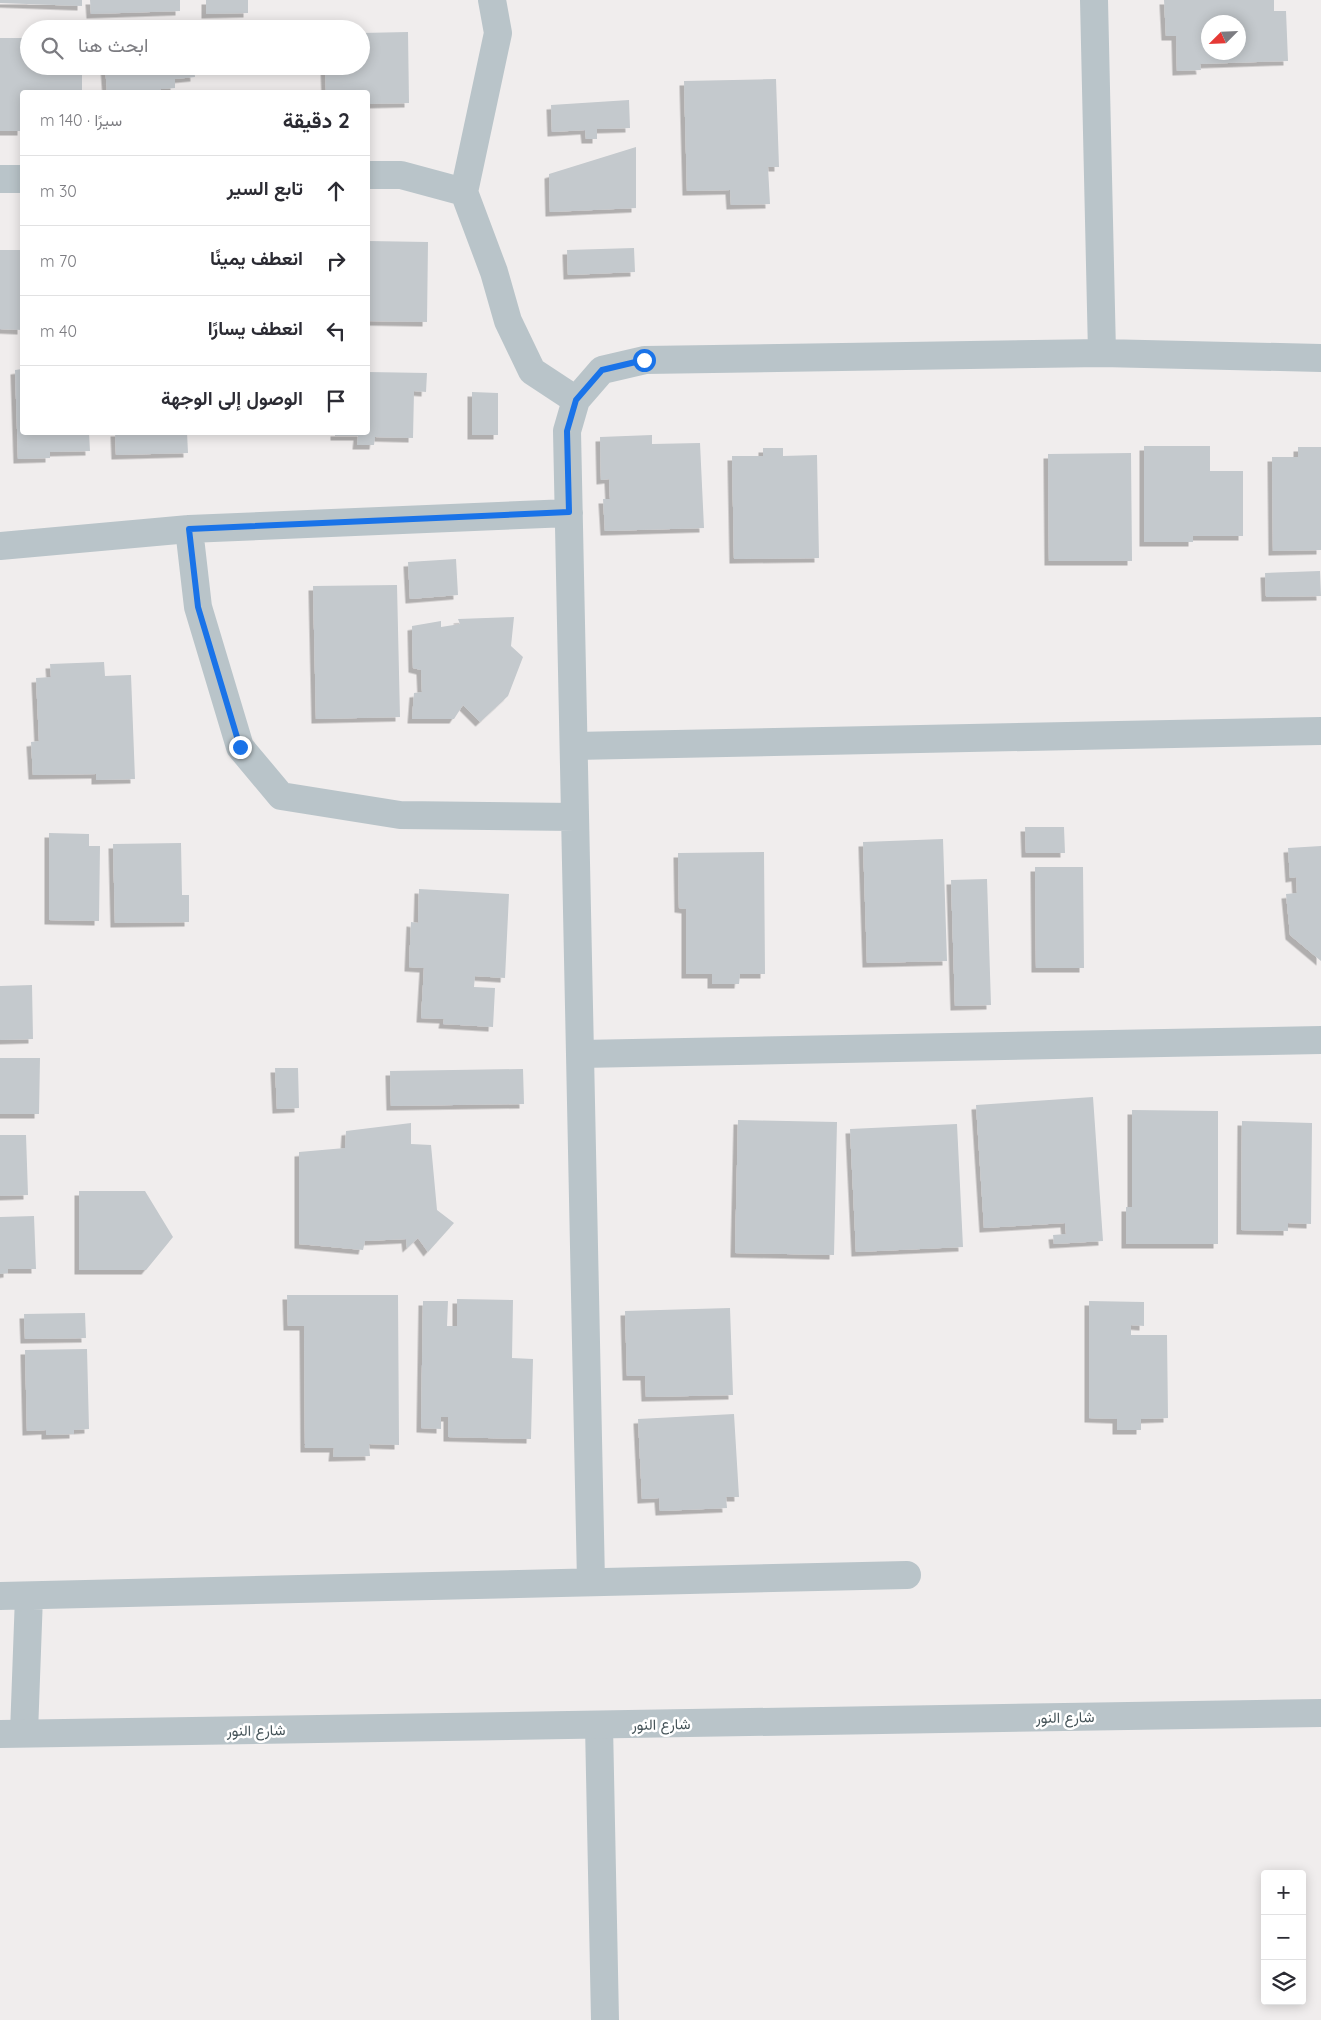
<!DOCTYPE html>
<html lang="ar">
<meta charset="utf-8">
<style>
body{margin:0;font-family:Quicksand,Vazirmatn,sans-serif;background:#f2f2f3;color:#2b2b33;direction:rtl}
.controls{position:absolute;right:15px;bottom:15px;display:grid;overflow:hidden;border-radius:5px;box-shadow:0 2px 12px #0003}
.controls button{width:45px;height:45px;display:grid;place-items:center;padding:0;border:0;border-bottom:1px solid #e1e1e2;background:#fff;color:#2b2b33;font:25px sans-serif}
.compass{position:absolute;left:1201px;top:15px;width:45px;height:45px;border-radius:50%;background:#fff;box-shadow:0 2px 12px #0003;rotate:246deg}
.stop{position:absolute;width:15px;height:15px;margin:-11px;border:4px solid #1a73e8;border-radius:50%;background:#fff}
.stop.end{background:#1a73e8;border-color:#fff;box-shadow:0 1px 5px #0008}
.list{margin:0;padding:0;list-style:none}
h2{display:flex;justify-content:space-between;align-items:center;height:65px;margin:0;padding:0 20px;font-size:21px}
h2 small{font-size:16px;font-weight:400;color:#7c7c81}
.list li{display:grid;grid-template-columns:32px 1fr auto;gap:15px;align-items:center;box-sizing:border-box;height:70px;padding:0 20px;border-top:1px solid #e1e1e2}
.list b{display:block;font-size:19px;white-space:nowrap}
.list em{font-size:16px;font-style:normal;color:#7c7c81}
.icon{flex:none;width:28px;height:28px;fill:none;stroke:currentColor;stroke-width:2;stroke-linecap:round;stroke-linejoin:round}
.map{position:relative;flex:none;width:1321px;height:2020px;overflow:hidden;direction:ltr}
.search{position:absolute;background:#fff;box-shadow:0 2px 12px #0003;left:20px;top:20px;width:350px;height:55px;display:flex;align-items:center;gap:12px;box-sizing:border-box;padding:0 18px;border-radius:28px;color:#7c7c81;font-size:19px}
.panel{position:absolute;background:#fff;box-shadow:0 2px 12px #0003;left:20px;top:90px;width:350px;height:345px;border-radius:5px;direction:rtl}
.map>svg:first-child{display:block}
.building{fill:#c4c9cd;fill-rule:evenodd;filter:url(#shadow)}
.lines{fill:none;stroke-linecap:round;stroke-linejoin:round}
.minor{stroke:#b9c4c9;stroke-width:28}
.tertiary{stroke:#b9c4c9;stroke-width:28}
.route{stroke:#1a73e8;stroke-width:6}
.labels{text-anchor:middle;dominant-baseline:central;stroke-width:5;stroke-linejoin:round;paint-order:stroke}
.street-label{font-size:15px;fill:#465459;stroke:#fff}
</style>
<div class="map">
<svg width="1321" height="2020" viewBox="0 0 1321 2020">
<defs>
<filter id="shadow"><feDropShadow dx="-4.5" dy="4.5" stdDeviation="0" flood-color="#0004"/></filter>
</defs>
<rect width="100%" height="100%" fill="#f0eded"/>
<!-- building -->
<path class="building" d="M0,0h82v6l-82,-3z
M90,0h90v11l-89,3z
M206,0h42v13l-42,1z
M1164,0h110v11h12l2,50 -88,3 1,6 -24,1 -1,-35h-10zM1208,22h30v30h-30z
M408,32l1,71 -41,1v-12h-42l-1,-26h36v-33z
M0,38h29v28h53v26h-60v39h-22z
M105,66h89l1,11 -20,2v9l-14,1v3h-54z
M776,79l3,88h-11l2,37 -39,1 -1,-15 -43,1 -3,-110z
M629,100l1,28 -33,1v10h-11l-1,-9 -33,2 -1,-27z
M636,147v61l-86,4 -1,-38z
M368,241l60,1 -1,80 -59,-1z
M634,248l1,24 -67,3 -1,-25z
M0,250h22v80l-22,-1z
M22,369v63h67l1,19 -40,1v6l-32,1 -3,-89z
M368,372l59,1 -1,19 -12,-1 -1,47 -38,-1 -1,8h-17l1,-9h-23v-4h33z
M472,392l26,1v42h-26z
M115,432h72l1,21 -72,2z
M652,435v9l48,-1 4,85 -99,3 -2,-32h7l-1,-20 -8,1 -1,-43z
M1144,446h66v25h33v65h-50v6h-49z
M1298,447h23v103l-48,1 -1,-94h26z
M763,448h20v8l34,-1 2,103 -85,1 -2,-103h31z
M1131,453l1,108h-83l-1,-107z
M456,559l2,36 -48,4 -2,-37z
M1320,571l1,25 -55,1 -1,-24z
M397,585l3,132 -84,2 -3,-133z
M514,617l-3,29 12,11 -15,39 -28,26 -17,-17 -9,14h-42l2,-26 8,-1 -1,-22 -8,-2 -1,-42 29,-5v6l19,-3 -2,-5z
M104,662l1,14 26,-1 4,104 -39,1v-6l-63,1 -2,-33 8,-1 -3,-63 15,-1 -1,-13z
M1025,827h39l1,26h-39z
M49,833l40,1v12h11l-1,75 -50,-1z
M943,839l4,122 -80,2 -4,-121z
M181,843l1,52h7v27l-74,1 -2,-79z
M1321,846v115l-31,-26 -4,-41 11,-1 -1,-16 -6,1 -2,-30z
M764,852l1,122h-25l-1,10h-27v-10h-26v-65l-7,-1 -1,-55z
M1035,867h48l1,101h-48z
M987,879l4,126 -36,1 -4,-126z
M419,889l90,5 -4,84 -30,-2 -1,11 21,1 -2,39 -50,-3 1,-5 -23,-1 3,-50 -15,-1 2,-45 7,1z
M32,985l1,54 -33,1v-54z
M0,1058h40l-1,56h-39z
M275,1068h23l1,40 -22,1z
M523,1069l1,35 -133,2 -1,-35z
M1093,1097l10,144 -49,3 -1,-9 13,-1 -1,-11 -81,5 -8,-123z
M1132,1110l86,1v133h-92v-37h6z
M738,1120l99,2 -3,133 -99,-2z
M1242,1121l70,2 -1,101 -23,-1v8l-47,-1z
M411,1123v21l20,1 6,65 17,13 -26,29 -10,-14 -11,10 -1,-9 -41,2 -2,9 -64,-6v-92l46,-4 1,-17z
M957,1124l6,123 -107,5 -6,-123z
M0,1135h26l2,60 -28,1z
M79,1191h66l28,46 -27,33h-67z
M34,1216l2,53h-28v4l-8,1v-57z
M287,1295h111l1,150 -30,-1 1,12 -37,1 1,-9h-29l-1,-122h-16z
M457,1299l56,1 -1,58 21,1 -2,80 -83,-2v-20h-7v12l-20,-1 2,-127h25l-1,25h10z
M1089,1301l55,1v24l-13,-1v10h36l1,83 -27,1v11h-24v-11l-28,-1z
M730,1308l3,87 -87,2 -1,-21h-18l-2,-65z
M85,1313l1,25 -61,1 -1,-25z
M87,1349l2,80 -15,1v4l-28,1v-5l-19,1 -2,-81z
M734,1414l5,83h-13l1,11 -67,3 -1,-13 -17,1 -4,-80z"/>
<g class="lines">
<!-- minor -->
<path class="minor" d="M1094,0l8,353
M368,175h33l63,17 30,80 14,49 24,50 44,29
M0,179h22
M464,192l34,-159 -6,-33
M189,529l9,78 42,140 41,49 119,19 175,2
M0,546l189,-17 380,-16
M574,746l747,-15
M580,1054l741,-14
M591,1582l-24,-1151 9,-31 26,-30 43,-10 457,-7 219,5
M0,1596l907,-21
M599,1725l6,295
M24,1733l5,-137"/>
<!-- tertiary -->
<path class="tertiary" d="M0,1734l1321,-21"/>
</g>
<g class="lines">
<!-- route -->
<path class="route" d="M240,747l-42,-140 -9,-78 380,-17 -2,-81 9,-31 26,-30 42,-10"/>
</g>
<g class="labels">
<!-- street labels -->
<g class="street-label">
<text transform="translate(1065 1717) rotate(-1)">شارع النور</text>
<text transform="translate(661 1724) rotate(-1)">شارع النور</text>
<text transform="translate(256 1730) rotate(-1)">شارع النور</text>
</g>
</g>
</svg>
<div class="controls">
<button>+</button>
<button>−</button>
<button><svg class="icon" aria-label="layers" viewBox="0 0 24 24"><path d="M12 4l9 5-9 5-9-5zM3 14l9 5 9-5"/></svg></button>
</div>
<svg class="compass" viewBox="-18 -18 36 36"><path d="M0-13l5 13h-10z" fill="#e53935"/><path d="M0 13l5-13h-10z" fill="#7c7c81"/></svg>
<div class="stop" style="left:644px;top:360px"></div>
<div class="stop end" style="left:240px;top:747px"></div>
<div class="search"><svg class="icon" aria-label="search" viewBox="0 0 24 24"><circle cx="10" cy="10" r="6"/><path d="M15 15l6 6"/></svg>ابحث هنا</div>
<section class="panel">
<h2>2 دقيقة<small>سيرًا · 140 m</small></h2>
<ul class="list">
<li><svg class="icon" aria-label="ahead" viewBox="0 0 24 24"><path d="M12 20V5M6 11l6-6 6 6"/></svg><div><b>تابع السير</b></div><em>30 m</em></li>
<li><svg class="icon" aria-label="right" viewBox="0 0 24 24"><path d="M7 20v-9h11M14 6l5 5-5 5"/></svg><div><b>انعطف يمينًا</b></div><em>70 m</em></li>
<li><svg class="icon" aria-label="left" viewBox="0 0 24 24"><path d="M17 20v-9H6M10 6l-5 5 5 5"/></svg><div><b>انعطف يسارًا</b></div><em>40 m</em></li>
<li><svg class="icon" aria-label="arrive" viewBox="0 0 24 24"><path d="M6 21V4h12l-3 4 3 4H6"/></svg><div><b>الوصول إلى الوجهة</b></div></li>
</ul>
</section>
</div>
